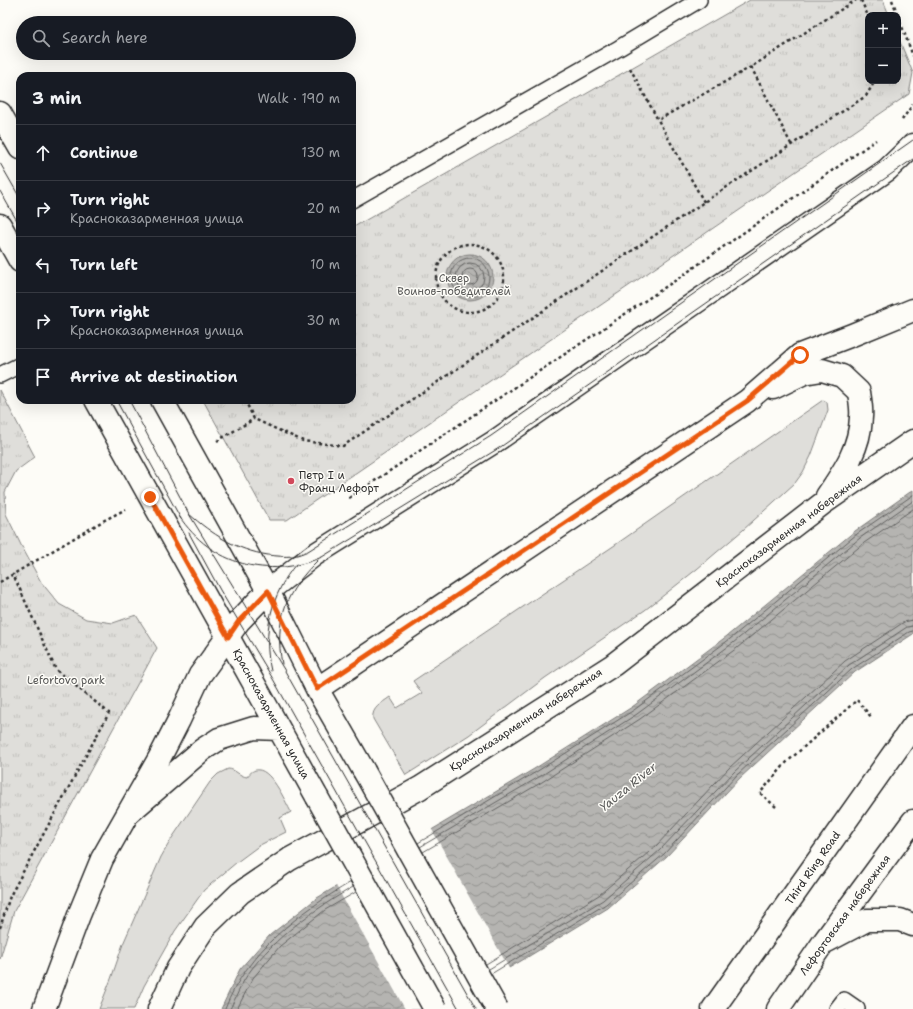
<!DOCTYPE html>
<meta charset="utf-8">
<style>
body{margin:0;font-family:"Shantell Sans",sans-serif;background:#242831;color:#f1f3f6}
.controls{position:absolute;right:12px;top:12px;display:grid;overflow:hidden;border-radius:8px;box-shadow:0 4px 16px #0002}
.controls button{width:36px;height:36px;display:grid;place-items:center;padding:0;border:0;border-bottom:1px solid #363941;background:#171b24;color:#f1f3f6;font:20px sans-serif}
.stop{position:absolute;width:12px;height:12px;margin:-9px;border:3px solid #ea580c;border-radius:50%;background:#fff}
.stop.end{background:#ea580c;border-color:#fff;box-shadow:0 1px 4px #0008}
.list{margin:0;padding:0;list-style:none}
h2{display:flex;justify-content:space-between;align-items:center;height:52px;margin:0;padding:0 16px;font-size:17px}
h2 small{font-size:13px;font-weight:400;color:#9ea1a6}
.list li{display:grid;grid-template-columns:26px 1fr auto;gap:12px;align-items:center;box-sizing:border-box;height:56px;padding:0 16px;border-top:1px solid #363941}
.list b{display:block;font-size:15px;white-space:nowrap}
.list p{margin:0;font-size:13px;white-space:nowrap;color:#9ea1a6}
.list em{font-size:13px;font-style:normal;color:#9ea1a6}
.icon{flex:none;width:22px;height:22px;fill:none;stroke:currentColor;stroke-width:2;stroke-linecap:round;stroke-linejoin:round}
.map{position:relative;flex:none;width:913px;height:1009px;overflow:hidden}
.search{position:absolute;background:#171b24;box-shadow:0 4px 16px #0002;left:16px;top:16px;width:340px;height:44px;display:flex;align-items:center;gap:10px;box-sizing:border-box;padding:0 14px;border-radius:22px;color:#9ea1a6;font-size:15px}
.panel{position:absolute;background:#171b24;box-shadow:0 4px 16px #0002;left:16px;top:72px;width:340px;height:332px;border-radius:12px}
.map>svg:first-child{display:block}
.green{fill:#dfdeda;stroke:#858482}
.park{fill:url(#park-tufts);stroke:#858482}
.water{fill:url(#water-waves);stroke:#7e7d7b}
.pier{fill:#fdfcf7}
.lines{fill:none;stroke-linecap:round;stroke-linejoin:round}
.shore{stroke:#626261;stroke-width:1}
.service-casing{stroke:#2b2b2b;stroke-width:18}
.tertiary-casing{stroke:#2b2b2b;stroke-width:25}
.secondary-casing{stroke:#2b2b2b;stroke-width:25}
.primary-casing{stroke:#2b2b2b;stroke-width:25}
.path{stroke:#2b2b2b;stroke-width:2.5;stroke-dasharray:3 3;stroke-linecap:butt}
.service{stroke:#fdfcf7;stroke-width:15}
.tertiary{stroke:#fdfcf7;stroke-width:22}
.secondary{stroke:#fdfcf7;stroke-width:22}
.primary{stroke:#fdfcf7;stroke-width:22}
.tram{stroke:#2b2b2b;stroke-width:1}
.tertiary-bridge-casing{stroke:#2b2b2b;stroke-width:25;stroke-linecap:butt}
.secondary-bridge-casing{stroke:#2b2b2b;stroke-width:25;stroke-linecap:butt}
.tertiary-bridge{stroke:#fdfcf7;stroke-width:22}
.secondary-bridge{stroke:#fdfcf7;stroke-width:22}
.route{stroke:#ea580c;stroke-width:5}
.poi-dot{fill:#d1495b;stroke:#fdfcf7;stroke-width:1.5}
.labels{text-anchor:middle;dominant-baseline:central;stroke-width:3;stroke-linejoin:round;paint-order:stroke}
.park-label{font-size:11px;fill:#585857;stroke:#fdfcf7}
.poi-label{font-size:11px;fill:#2b2b2b;stroke:#fdfcf7;text-anchor:start}
.street-label{font-size:11px;fill:#2b2b2b;stroke:#fdfcf7}
.water-label{font-size:12px;font-style:italic;fill:#5b5b5a;stroke:#fdfcf7}
</style>
<div class="map">
<svg width="913" height="1009" viewBox="0 0 913 1009">
<defs>
<pattern id="park-tufts" width="24" height="20" patternUnits="userSpaceOnUse"><rect width="24" height="20" fill="#dfdeda"/><path d="M3 7l-1-3M5 7V3M7 7l1-3M15 17l-1-3M17 17v-4M19 17l1-3" fill="none" stroke="#c0bfbb"/></pattern>
<pattern id="water-waves" width="16" height="10" patternUnits="userSpaceOnUse"><rect width="16" height="10" fill="#b5b4b1"/><path d="M0 5q4-4 8 0t8 0" fill="none" stroke="#939390"/></pattern>
</defs>
<rect width="100%" height="100%" fill="#fdfcf7"/>
<filter id="ink" filterUnits="userSpaceOnUse"><feTurbulence type="fractalNoise" baseFrequency=".025" numOctaves="2"/><feDisplacementMap in="SourceGraphic" scale="8" xChannelSelector="R" yChannelSelector="G"/><feConvolveMatrix kernelMatrix="1 2 1 2 8 2 1 2 1" color-interpolation-filters="sRGB"/></filter>
<g filter="url(#ink)">
<!-- green -->
<path class="green" d="M823,400l4,2 1,8 -4,11 -13,35 -8,16 -8,11 -52,47 -46,39 -52,41 -100,68 -76,57 -63,40 -33,-56c-2,-11 9,-16 17,-22l7,11 25,-15 -9,-12 202,-136z
M228,769c7,0 11,7 19,8 17,-25 37,22 44,35l-11,6 6,14 -26,13 -23,17 -33,28 -29,41 -31,55 -10,23h-35l12,-30 12,-35 38,-87 11,-19 38,-56 8,-8z"/>
<!-- park -->
<path class="park" d="M750,0h133l6,15h-21v66h30v-44l15,36 -4,21 -622,426h-18l-66,-120h149v-172z
M0,390l35,67 -19,14 -11,21 1,22 15,31 20,37 18,22 27,15 27,4 23,-8 21,33 -143,263 -14,48z"/>
<!-- water -->
<path class="water" d="M447 277a23 23 0 1 1 46 0a23 23 0 1 1-46 0Z
M913,490v144l-58,38 -115,106 -73,78 -59,52 -82,50 -87,51h-218l19,-40 30,-34 47,-37 217,-129 98,-62 95,-71 128,-105z"/>
<!-- pier -->
<path class="pier" d="M431,828l79,142 -67,39h-38l-70,-125z"/>
<g class="lines">
<!-- shore -->
<path class="shore" d="M451 277a19 19 0 1 1 38 0a19 19 0 1 1-38 0Z
M456 277a14 14 0 1 1 28 0a14 14 0 1 1-28 0Z
M462 277a8 8 0 1 1 16 0a8 8 0 1 1-16 0Z
M418,843l118,-71 98,-62 96,-71 127,-105 56,-39
M420,847l119,-70 98,-63 96,-71 127,-105 53,-37
M423,852l119,-70 98,-63 97,-71 127,-105 49,-34
M486,964l113,-69 57,-49 73,-78 116,-107 59,-39 9,-2
M489,969l114,-69 57,-50 74,-78 115,-107 58,-38 6,-1
M491,974l115,-70 58,-50 73,-79 115,-106 57,-37 4,-1
M225,1009c22,-58 74,-96 126,-127
M230,1009c6,-11 11,-25 18,-35 27,-38 66,-64 105,-87
M237,1009l16,-31 27,-32 45,-36 31,-18"/>
<!-- service casing -->
<g class="service-casing">
<path id="service" d="M352,200l267,-152 80,-48
M0,375l20,-10
M837,1009l7,-9 13,9"/>
</g>
<!-- tertiary casing -->
<g class="tertiary-casing">
<path id="tertiary" d="M268,591l46,-36 180,-113 393,-272 26,-25
M228,637l89,160
M130,812l72,-62 17,-11 35,-11 25,1"/>
</g>
<!-- secondary casing -->
<g class="secondary-casing">
<path id="secondary" d="M0,113l20,35
M0,225l20,36
M773,388l31,-15 18,-3 20,6 17,16c1,8 3,17 2,25 -1,31 -17,54 -34,79
M96,400l132,237
M162,400l106,191 49,98 47,82
M317,689l430,-288 53,-46 52,-20 61,-25
M827,941l40,-21h33l13,5
M44,1009l35,-94 23,-56 58,-102 19,-37 21,-45 39,-54 29,-30
M159,1009l19,-41 27,-41 35,-34 50,-34 130,-71 193,-123 209,-161 91,-63
M778,1009l45,-66 90,-122"/>
</g>
<!-- primary casing -->
<g class="primary-casing">
<path id="primary" d="M713,1009l200,-283"/>
</g>
<!-- path -->
<path class="path" d="M861,0l7,16
M892,0l6,15
M898,16l15,40
M751,67l40,77
M630,68l28,52
M902,120l11,-16
M704,202l-46,-82 93,-53 105,-67
M436 278a34 34 0 1 1 68 0a34 34 0 1 1-68 0Z
M245,400l9,19 49,22 40,5 361,-244 162,-106 9,-15
M217,441l37,-22
M349,498l327,-218 200,-140
M0,582l103,-61 23,-12
M776,807l-16,-14 27,-31 70,-62 15,18
M0,928l10,-32 99,-183 -53,-43 -43,-96"/>
<!-- service -->
<use href="#service" class="service"/>
<!-- tertiary -->
<use href="#tertiary" class="tertiary"/>
<!-- secondary -->
<use href="#secondary" class="secondary"/>
<!-- primary -->
<use href="#primary" class="primary"/>
<!-- tram -->
<path class="tram" d="M0,163l20,35
M0,191l20,35
M116,400l65,119
M129,400l60,114 96,157 191,338
M189,514c23,20 47,36 79,41 8,1 17,2 25,1 5,-1 10,-3 15,-5l183,-115 422,-296
M179,516c33,49 89,64 143,41l177,-109 414,-289
M189,533l31,57 53,89 186,330
M282,664c-8,-44 4,-73 36,-104
M271,671c-9,-38 0,-77 25,-107"/>
<!-- tertiary-bridge casing -->
<g class="tertiary-bridge-casing">
<path id="tertiary-bridge" d="M317,797l118,212"/>
</g>
<!-- secondary-bridge casing -->
<g class="secondary-bridge-casing">
<path id="secondary-bridge" d="M364,771l133,238"/>
</g>
<!-- tertiary-bridge -->
<use href="#tertiary-bridge" class="tertiary-bridge"/>
<!-- secondary-bridge -->
<use href="#secondary-bridge" class="secondary-bridge"/>
</g>
</g>
<g class="lines" filter="url(#ink)">
<!-- route -->
<path class="route" d="M150,497l78,140 11,-16 29,-30 49,98 430,-288 53,-46"/>
</g>
<!-- markers -->
<circle class="poi-dot" cx="291" cy="481" r="4"/>
<g class="labels">
<!-- park labels -->
<g class="park-label">
<text x="454" y="278">Сквер<tspan x="454" dy="13">Воинов-победителей</tspan></text>
<text x="66" y="680">Lefortovo park</text>
</g>
<!-- poi labels -->
<g class="poi-label">
<text x="299" y="475">Петр I и<tspan x="299" dy="13">Франц Лефорт</tspan></text>
</g>
<!-- street labels -->
<g class="street-label">
<text transform="translate(789 531) rotate(-37)">Красноказарменная набережная</text>
<text transform="translate(271 714) rotate(61)">Красноказарменная улица</text>
<text transform="translate(526 720) rotate(-33)">Красноказарменная набережная</text>
<text transform="translate(813 868) rotate(-55)">Third Ring Road</text>
<text transform="translate(845 915) rotate(-54)">Лефортовская набережная</text>
</g>
<!-- water labels -->
<g class="water-label">
<text transform="translate(628 787) rotate(-39)">Yauza River</text>
</g>
</g>
</svg>
<div class="controls">
<button>+</button>
<button>−</button>
</div>
<div class="stop" style="left:800px;top:355px"></div>
<div class="stop end" style="left:150px;top:497px"></div>
<div class="search"><svg class="icon" aria-label="search" viewBox="0 0 24 24"><circle cx="10" cy="10" r="6"/><path d="M15 15l6 6"/></svg>Search here</div>
<section class="panel">
<h2>3 min<small>Walk · 190 m</small></h2>
<ul class="list">
<li><svg class="icon" aria-label="ahead" viewBox="0 0 24 24"><path d="M12 20V5M6 11l6-6 6 6"/></svg><div><b>Continue</b></div><em>130 m</em></li>
<li><svg class="icon" aria-label="right" viewBox="0 0 24 24"><path d="M7 20v-9h11M14 6l5 5-5 5"/></svg><div><b>Turn right</b><p>Красноказарменная улица</p></div><em>20 m</em></li>
<li><svg class="icon" aria-label="left" viewBox="0 0 24 24"><path d="M17 20v-9H6M10 6l-5 5 5 5"/></svg><div><b>Turn left</b></div><em>10 m</em></li>
<li><svg class="icon" aria-label="right" viewBox="0 0 24 24"><path d="M7 20v-9h11M14 6l5 5-5 5"/></svg><div><b>Turn right</b><p>Красноказарменная улица</p></div><em>30 m</em></li>
<li><svg class="icon" aria-label="arrive" viewBox="0 0 24 24"><path d="M6 21V4h12l-3 4 3 4H6"/></svg><div><b>Arrive at destination</b></div></li>
</ul>
</section>
</div>
